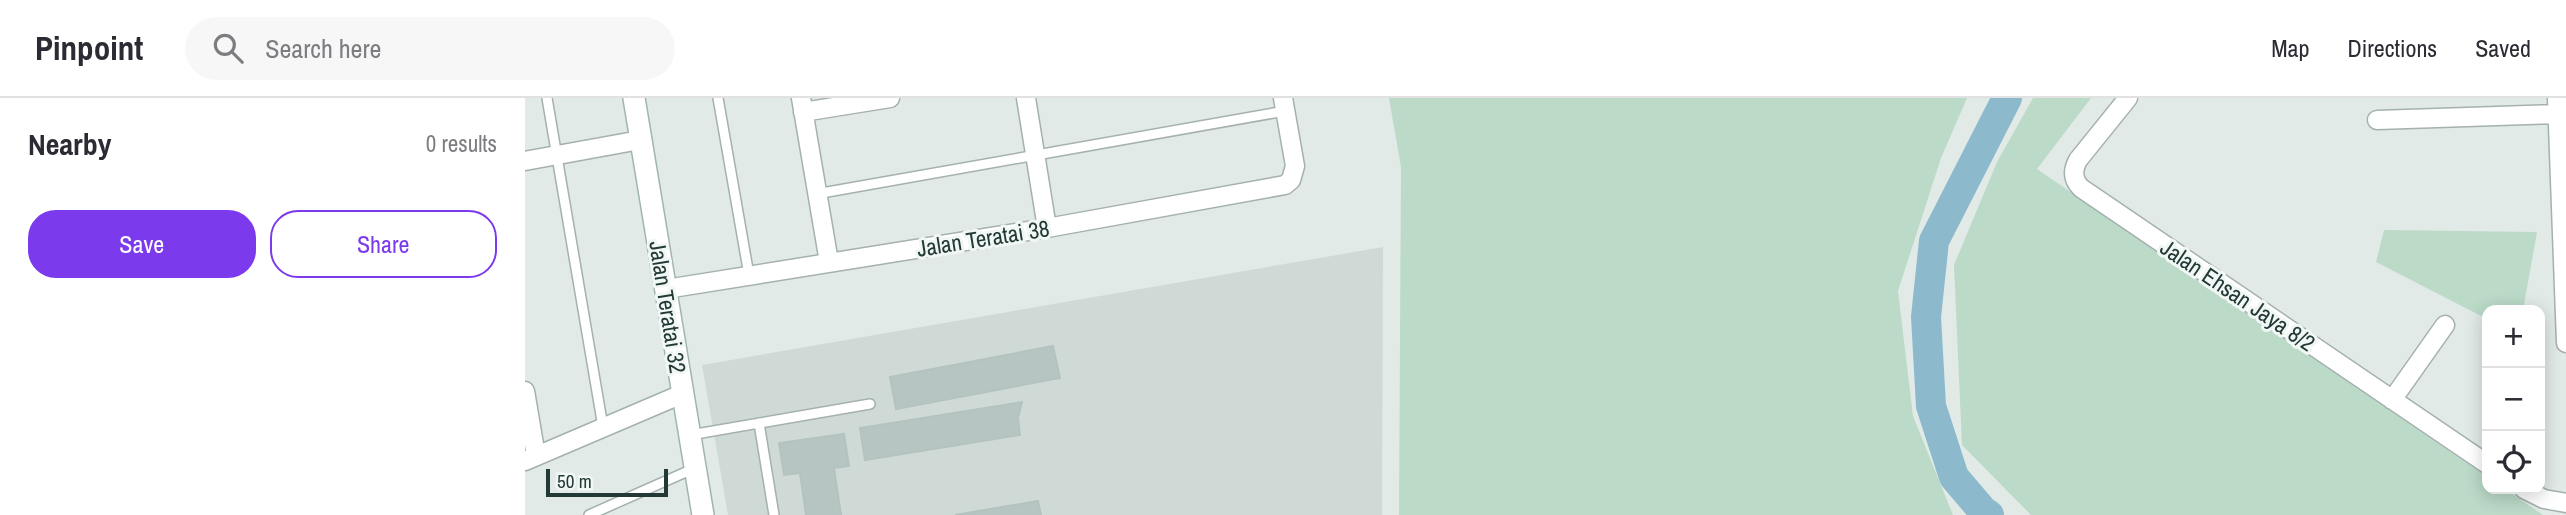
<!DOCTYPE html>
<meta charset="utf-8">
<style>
body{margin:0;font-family:"Archivo Narrow",sans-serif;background:#f7f7f7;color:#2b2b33}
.controls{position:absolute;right:21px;bottom:21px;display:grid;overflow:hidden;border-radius:14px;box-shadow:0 4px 18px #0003}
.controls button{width:63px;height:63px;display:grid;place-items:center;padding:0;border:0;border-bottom:2px solid #e1e1e2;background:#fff;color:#2b2b33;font:35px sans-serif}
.scale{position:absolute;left:21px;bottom:18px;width:122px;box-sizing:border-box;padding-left:7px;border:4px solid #223936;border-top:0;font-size:19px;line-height:24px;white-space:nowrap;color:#223936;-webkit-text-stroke:5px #f1f7f5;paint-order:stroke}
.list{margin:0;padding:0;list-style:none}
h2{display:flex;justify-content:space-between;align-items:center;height:91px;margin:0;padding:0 28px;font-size:30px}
h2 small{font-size:23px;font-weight:400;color:#7c7c81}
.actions{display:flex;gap:14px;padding:21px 28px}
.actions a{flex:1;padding:16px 0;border:2px solid #7c3aed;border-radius:28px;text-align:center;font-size:24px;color:#7c3aed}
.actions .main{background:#7c3aed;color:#fff}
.icon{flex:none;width:38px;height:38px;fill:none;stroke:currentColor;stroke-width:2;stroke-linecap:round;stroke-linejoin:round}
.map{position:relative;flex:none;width:2041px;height:417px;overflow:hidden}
header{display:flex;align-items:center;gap:42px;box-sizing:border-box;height:98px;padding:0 35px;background:#fff;border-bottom:2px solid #e1e1e2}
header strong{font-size:33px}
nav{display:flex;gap:38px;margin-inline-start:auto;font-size:24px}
.search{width:490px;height:63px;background:#f7f7f7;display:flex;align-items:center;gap:18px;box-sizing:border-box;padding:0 24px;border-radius:38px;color:#7c7c81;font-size:26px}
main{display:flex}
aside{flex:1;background:#fff}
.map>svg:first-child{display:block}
.built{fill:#cfdad6}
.green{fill:#bbdac8}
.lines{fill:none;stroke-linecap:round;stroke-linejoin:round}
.river{stroke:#8cb9cc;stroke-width:30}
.building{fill:#b6c5c1;stroke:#b4c3bf;stroke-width:2}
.lane-casing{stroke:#a4b1ae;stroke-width:12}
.street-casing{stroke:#a4b1ae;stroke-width:21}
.secondary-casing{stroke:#a0b5b0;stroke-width:24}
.lane{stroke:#fff;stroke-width:9}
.street{stroke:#fff;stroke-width:18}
.secondary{stroke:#fff;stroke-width:21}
.labels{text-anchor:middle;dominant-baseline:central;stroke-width:6;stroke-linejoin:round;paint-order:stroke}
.street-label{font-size:23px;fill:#223936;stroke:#f1f7f5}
</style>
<header>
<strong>Pinpoint</strong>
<div class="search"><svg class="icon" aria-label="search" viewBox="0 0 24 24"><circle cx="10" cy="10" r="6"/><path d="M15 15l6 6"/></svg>Search here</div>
<nav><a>Map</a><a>Directions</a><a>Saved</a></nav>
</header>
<main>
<aside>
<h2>Nearby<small>0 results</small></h2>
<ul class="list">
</ul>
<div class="actions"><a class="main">Save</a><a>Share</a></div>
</aside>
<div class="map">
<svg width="2041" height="417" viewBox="0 0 2041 417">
<rect width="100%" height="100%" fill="#e1eae7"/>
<!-- built -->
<path class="built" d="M858,149l-1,268h-654l-26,-150z"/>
<!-- green -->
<path class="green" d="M864,0h578l-26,60 -43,133 15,125 40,99h-554l2,-348z
M1508,0h58l-54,71 450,308v12h18l38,26h-512l-69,-70 -8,-180 43,-103z
M1859,132l153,2 -14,78h-36v9l-111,-57z"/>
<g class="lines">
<!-- river -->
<path class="river" d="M1464,417l-6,-4 -29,-34 -23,-71 -5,-89 8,-76 73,-143"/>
</g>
<!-- building -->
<path class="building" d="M528,248l7,32 -164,31 -6,-32z
M497,304l-4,16 2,17 -155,25 -5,-32z
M319,336l5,32 -15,2 7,47h-35l-6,-42 -16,2 -5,-32z
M513,403l3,14h-86z"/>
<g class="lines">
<!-- lane casing -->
<g class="lane-casing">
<path id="lane" d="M22,0l56,329
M193,0l31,177
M291,96l469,-83
M234,325l15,92
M165,337l180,-31
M64,417l106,-47"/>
</g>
<!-- street casing -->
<g class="street-casing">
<path id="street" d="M276,0l28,164
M501,0l21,130
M1603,0l-50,62c-6,11 -5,20 3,28l406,276
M2032,0l9,245
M278,14l87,-14
M1852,22l181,-6
M0,63l115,-21
M141,191l381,-61 238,-43 6,-5 4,-14 -12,-68
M0,293l11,65
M1867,302l53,-75
M0,363l157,-67
M1999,391l20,10 22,4"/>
</g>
<!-- secondary casing -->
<g class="secondary-casing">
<path id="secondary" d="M109,0l69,417"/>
</g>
<!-- lane -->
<use href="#lane" class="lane"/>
<!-- street -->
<use href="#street" class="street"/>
<!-- secondary -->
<use href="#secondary" class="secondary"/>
</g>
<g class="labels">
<!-- street labels -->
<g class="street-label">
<text transform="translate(458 140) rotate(-9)">Jalan Teratai 38</text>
<text transform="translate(1713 197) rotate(34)">Jalan Ehsan Jaya 8/2</text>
<text transform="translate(143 209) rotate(81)">Jalan Teratai 32</text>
</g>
</g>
</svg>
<div class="controls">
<button>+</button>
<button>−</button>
<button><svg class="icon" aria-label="locate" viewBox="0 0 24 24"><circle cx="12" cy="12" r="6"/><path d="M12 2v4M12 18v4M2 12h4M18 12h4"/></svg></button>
</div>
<div class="scale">50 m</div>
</div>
</main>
